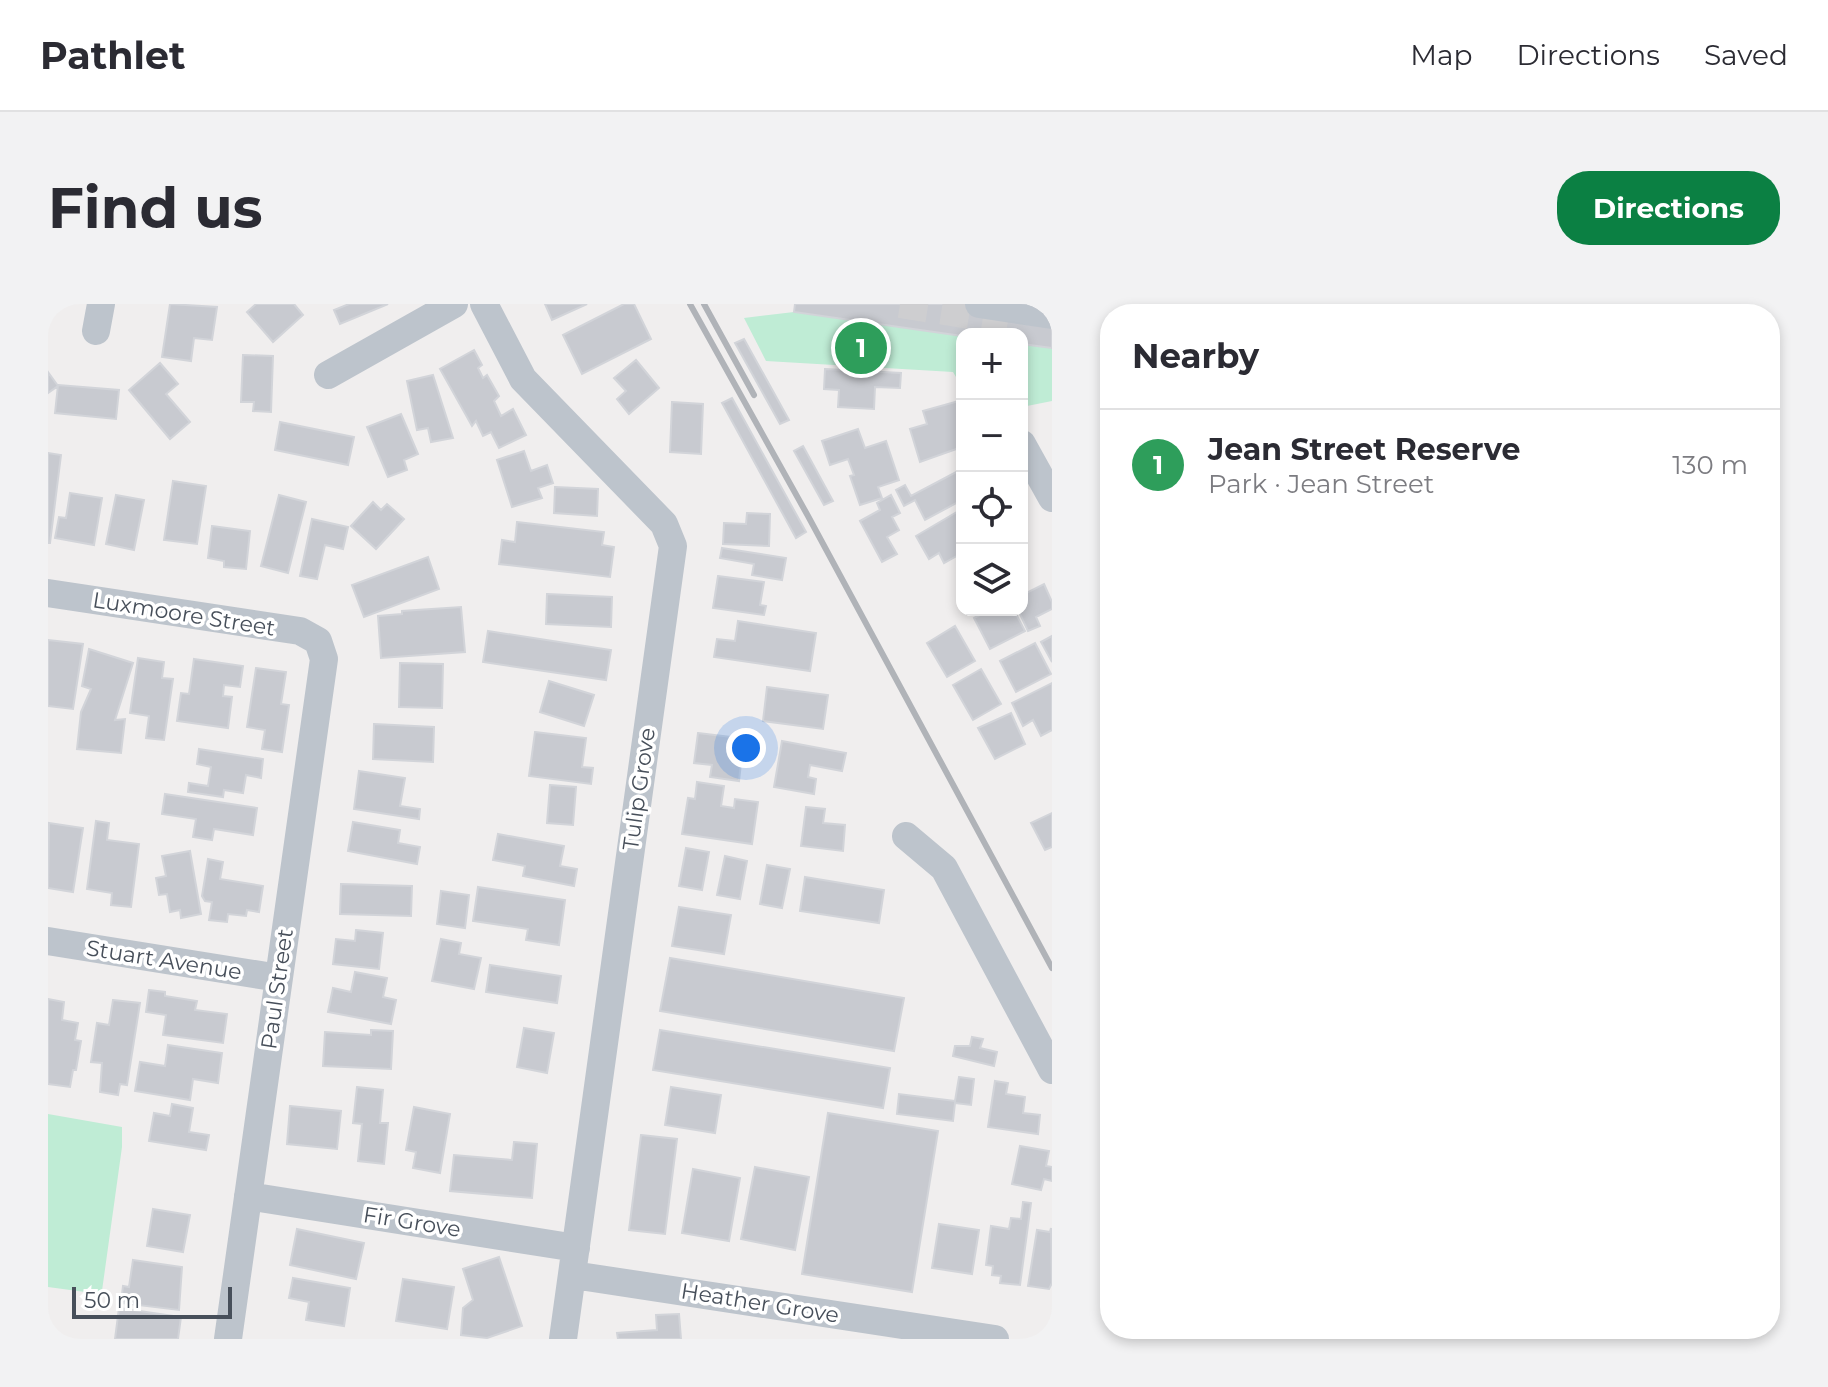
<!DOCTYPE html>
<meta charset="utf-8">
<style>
body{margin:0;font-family:Montserrat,sans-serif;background:#f2f2f3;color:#2b2b33}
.controls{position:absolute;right:24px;top:24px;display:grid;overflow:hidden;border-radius:16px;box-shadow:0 4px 12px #0003}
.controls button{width:72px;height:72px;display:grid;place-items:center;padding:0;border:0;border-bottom:2px solid #e1e1e2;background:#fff;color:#2b2b33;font:40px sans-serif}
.scale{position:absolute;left:24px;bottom:20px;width:160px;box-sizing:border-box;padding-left:8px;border:4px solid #474f5a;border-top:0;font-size:22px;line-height:28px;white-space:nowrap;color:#474f5a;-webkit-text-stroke:6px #fff;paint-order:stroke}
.you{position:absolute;left:698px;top:444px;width:28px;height:28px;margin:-20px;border:6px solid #fff;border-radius:50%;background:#1a73e8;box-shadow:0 0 0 12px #1a73e833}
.badge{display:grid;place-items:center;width:52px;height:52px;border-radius:50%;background:#0b8043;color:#fff;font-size:26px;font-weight:700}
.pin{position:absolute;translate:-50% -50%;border:4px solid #fff;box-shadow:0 2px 8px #0006}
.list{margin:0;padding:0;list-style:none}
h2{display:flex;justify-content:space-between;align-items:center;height:104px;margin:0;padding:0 32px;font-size:34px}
h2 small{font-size:26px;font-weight:400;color:#7c7c81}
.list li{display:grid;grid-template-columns:52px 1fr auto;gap:24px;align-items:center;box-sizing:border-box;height:112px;padding:0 32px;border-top:2px solid #e1e1e2}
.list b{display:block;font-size:30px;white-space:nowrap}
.list p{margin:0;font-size:26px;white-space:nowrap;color:#7c7c81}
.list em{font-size:26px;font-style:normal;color:#7c7c81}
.icon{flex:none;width:44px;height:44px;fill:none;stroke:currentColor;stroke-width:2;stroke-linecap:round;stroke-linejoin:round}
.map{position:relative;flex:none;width:1004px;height:1035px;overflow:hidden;border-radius:32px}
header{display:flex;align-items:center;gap:48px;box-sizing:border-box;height:112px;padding:0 40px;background:#fff;border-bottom:2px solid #e1e1e2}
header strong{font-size:38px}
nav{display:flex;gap:44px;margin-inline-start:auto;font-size:28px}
.intro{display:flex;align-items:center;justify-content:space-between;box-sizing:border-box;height:192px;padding:0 48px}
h1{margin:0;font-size:56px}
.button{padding:20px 36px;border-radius:32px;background:#0b8043;color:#fff;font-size:28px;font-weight:700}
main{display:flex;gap:48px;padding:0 48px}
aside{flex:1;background:#fff;border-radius:32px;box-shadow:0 4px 12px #0003}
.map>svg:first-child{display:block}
.green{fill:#bfecd5}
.building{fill:#c8cad0;stroke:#d2d4d9;stroke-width:2}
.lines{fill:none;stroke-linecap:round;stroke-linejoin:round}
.minor-tunnel{stroke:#ceced0;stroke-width:28;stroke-dasharray:28 14;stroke-linecap:butt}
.minor{stroke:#bdc4cc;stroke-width:28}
.rail{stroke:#b0b3b8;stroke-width:6}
.labels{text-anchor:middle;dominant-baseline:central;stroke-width:7;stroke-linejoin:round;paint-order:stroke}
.street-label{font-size:22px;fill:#474f5a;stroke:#fff}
</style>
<header>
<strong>Pathlet</strong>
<nav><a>Map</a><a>Directions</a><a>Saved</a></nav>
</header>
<div class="intro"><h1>Find us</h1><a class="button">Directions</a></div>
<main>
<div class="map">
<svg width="1004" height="1035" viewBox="0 0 1004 1035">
<rect width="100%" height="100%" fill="#f0eeee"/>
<!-- green -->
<path class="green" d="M746,8l168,24v51l-9,-15 -187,-11 -22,-43z
M974,40l30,4v53l-30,6z
M0,810l74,13v20l-21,151 -16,-6 -37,-5z"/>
<!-- building -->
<path class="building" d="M122,0l47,3 -5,33 -18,-2 -3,23 -29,-4z
M208,0h38l9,11 -30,27 -26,-30z
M301,0h39l-48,20 -6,-14z
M497,0h42l-35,16z
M576,0h10l17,35 -69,35 -19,-39z
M747,0h257v44l-30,-4v-10l-60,2 -168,-24z
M696,35l45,81 -9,4 -45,-81z
M426,46l8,15 -4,3 5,10 4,-3 12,21 -5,5 7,15 12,-7 13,26 -27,13 -8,-16 -8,4 -7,-15 -4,5 -32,-57z
M195,51l30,1 -2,56 -18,-1 1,-9h-13z
M588,56l23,28 -30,26 -12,-15 9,-8 -12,-13z
M112,59l18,21 -12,10 24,28 -20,17 -41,-49z
M777,65l76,4 -1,15 -25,-1 -1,22 -36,-2 1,-17 -15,-1z
M0,68l10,14 -10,7z
M385,71l20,63 -22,4 -3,-14 -11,2 -10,-49z
M10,81l61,5 -3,29 -61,-6z
M684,94l74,134 -10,6 -74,-135z
M914,96v47l-42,15 -10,-33 17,-5 -4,-13z
M624,98l31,2 -2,50 -31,-2z
M353,110l17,40 -14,6 3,10 -19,7 -21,-50z
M232,118l74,15 -6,28 -73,-15z
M810,125l7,19 21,-7 13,39 -21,7 4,11 -22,7 -10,-29 4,-1 -6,-16 -18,6 -8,-24z
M755,142l30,55 -9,4 -30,-54z
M476,147l7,20 16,-6 6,18 -15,5 4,10 -30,9 -15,-47z
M0,149l13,2 -11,88h-2z
M914,165v31l-37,20 -10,-20 -11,6 -8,-16 9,-5 6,11z
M125,177l33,5 -9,58 -33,-4z
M507,183l43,2 -1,27 -43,-3z
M22,189l32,5 -8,47 -39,-7 4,-21 7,1z
M68,191l28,5 -10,50 -28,-6z
M231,191l27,7 -18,71 -27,-7z
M843,191l9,18 -8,4 7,13 -12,7 10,17 -15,8 -22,-41 20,-11 -3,-7z
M325,198l8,8 6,-6 17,15 -28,30 -25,-23z
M914,205v44l-18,10 -5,-10 -10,6 -13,-23z
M699,209l23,1 -1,32 -46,-2 1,-21 22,1z
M264,215l36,8 -5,22 -18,-4 -8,34 -17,-3z
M469,218l87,10 -2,13 12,2 -4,30 -111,-13 3,-24 13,2z
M164,222l38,5 -4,38 -22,-2v-6l-16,-3z
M674,244l64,10 -4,22 -30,-5 2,-11 -34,-6z
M380,253l11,32 -75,28 -12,-32z
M670,272l46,6 -4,23 6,1 -2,9 -51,-7z
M996,280l8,18v7l-16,8 4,9 -12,5 -10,-21h4v-15z
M499,290l65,3 -1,30 -65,-3z
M413,303l4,45 -84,6 -3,-42 24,-2v-3z
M941,306h25l11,21 -35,18 -16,-31z
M690,317l78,12 -6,38 -96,-14 3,-18 18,2z
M907,322l20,35 -28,16 -20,-34z
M440,327l123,19 -5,30 -123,-18z
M1004,332v26l-11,-20z
M0,336l35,4 -10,65 -25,-3z
M987,339l16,31 -35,18 -16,-31z
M41,345l44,14 -18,57 10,-1 -4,34 -44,-4 4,-37 10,-23 -9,-3z
M90,354l26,4 -2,16 11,1 -9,61 -18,-2 3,-22 -19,-3z
M146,355l49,7 -3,21 -16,-2 -1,11 9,1 -4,31 -51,-7 4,-28 8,1z
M352,359l43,1 -1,44 -43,-1z
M208,364l30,4 -5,32 8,1 -7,47 -20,-3 3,-19 -18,-3z
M933,365l20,35 -28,16 -20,-35z
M501,377l45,14 -10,31 -44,-14z
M1004,379v47l-11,6 -8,-16 -10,6 -11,-23z
M719,383l61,8 -5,34 -60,-8z
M963,409l14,31 -30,15 -17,-31z
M326,420l60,3 -1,35 -60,-3z
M487,428l51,6 -4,29 11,1 -2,16 -62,-8z
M650,429l59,7 -3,24 -13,-1 -2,18 -29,-4 2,-12 -18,-2z
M734,437l64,12 -4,18 -32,-6 -2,12 8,2 -2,15 -40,-7z
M151,445l64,10 -2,19 -15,-3 -3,18 -19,-3 -1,7 -35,-5 1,-9 19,3 3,-19 -14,-3z
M311,467l46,7 -5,28 20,3 -1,10 -65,-10z
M649,478l27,4 -3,20 13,2 1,-9 23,3 -6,42 -70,-10 6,-36 7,1z
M502,481l26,2 -3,38 -26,-2z
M117,490l92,14 -4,27 -39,-6 -2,11 -19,-3 3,-18 -34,-5z
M758,503l19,2 -2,14 22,2 -2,26 -42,-5z
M1004,509v34l-7,3 -14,-27z
M48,517l13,2 -2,17 32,4 -8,63 -20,-2 1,-12 -25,-4z
M305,518l47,8 -2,13 22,4 -3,17 -69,-13z
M1,519l34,5 -10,64 -25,-4z
M450,530l66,12 -4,20 17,3 -3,17 -51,-10 2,-10 -32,-6z
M638,544l23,4 -7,38 -23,-4z
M142,547l11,63 -20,4 -1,-8 -10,2 -3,-18 -8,1 -3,-17 10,-2 -4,-20z
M677,552l22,5 -7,38 -23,-4z
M160,555l15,3 -3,17 43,7 -4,26 -12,-2 -1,6 -18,-2 -1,8 -18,-2 3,-18 -7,-1 -3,-5z
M719,561l23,4 -8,39 -22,-4z
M757,573l79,13 -5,33 -79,-12z
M293,580l71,2 -1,30 -71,-2z
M430,583l87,13 -6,45 -33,-5 2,-11 -55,-8z
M393,587l28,4 -4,33 -28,-4z
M631,603l52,8 -7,39 -52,-8z
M308,626l27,3 -4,36 -46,-5 3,-25 19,2z
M393,635l20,4 -2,11 22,4 -7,31 -42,-8z
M622,654l234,40 -10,53 -234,-40z
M442,661l71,11 -4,27 -71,-11z
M307,668l32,6 -4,19 13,3 -5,24 -63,-12 5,-24 18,4z
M101,686l16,2v4l32,5 -2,9 32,4 -4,29 -60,-8 3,-20 -20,-3z
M0,695l16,3 -2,18 16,3 -3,17 6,1 -5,29h-3l-3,17 -22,-3z
M65,696l27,3 -13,82 -7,-1 -2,11 -18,-3 2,-29 -11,-1 6,-39 12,2z
M476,724l30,5 -7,40 -30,-6z
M323,726l22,1 -2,38 -68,-3 2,-34 46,3z
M612,726l230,38 -7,40 -230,-38z
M924,733l11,2 -3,9 17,4 -3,14 -41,-10 2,-10h15z
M120,741l54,8 -4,30 -25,-4 -3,21 -55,-9 5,-29 25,4z
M911,773l15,2 -3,26 -16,-2 -2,18 -56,-7 2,-20 56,7z
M947,777l13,2 -2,11 19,3 -2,16 17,2 -2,19 -50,-7z
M309,783l26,3 -3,33h8l-4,41 -26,-3 4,-37 -9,-1z
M623,783l50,8 -6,38 -50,-8z
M124,800l21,4 -4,24 20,3 -3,15 -57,-9 5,-28 16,3z
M242,802l51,5 -4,38 -50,-5z
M366,803l36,7 -10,59 -27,-5 3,-16 -10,-2z
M780,809l110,18 -26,161 -110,-18z
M593,831l36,4 -12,95 -36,-4z
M466,838l23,2 -5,54 -82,-7 4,-36 58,5z
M972,842l29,5 -3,15 6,1v14l-8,-2 -3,11 -29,-6z
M707,863l54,10 -14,73 -54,-11z
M645,865l47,9 -11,63 -47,-8z
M975,898l8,1 -11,82 -20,-2 1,-7 -9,-1 1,-9 -7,-1 5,-39 18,3 2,-11 10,1z
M105,905l37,6 -7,37 -36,-6z
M891,920l40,6 -7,44 -40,-6z
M1003,924l1,55 -3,6 -21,-3 9,-56 13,2z
M249,925l67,14 -8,36 -66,-14z
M451,953l23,69 -35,12 -26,-3 2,-27 10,-8 -10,-31z
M85,956l49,7 -3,43 -58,-7 2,-17 6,1z
M245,974l57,10 -6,38 -38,-6 3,-18 -20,-4z
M355,975l51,8 -7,42 -51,-8z
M71,1004l62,9 -3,22h-63z
M631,1010l2,25h-63l-1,-6 40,-3 -1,-15z"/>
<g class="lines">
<!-- minor-tunnel -->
<path class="minor-tunnel" d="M852,0l108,17"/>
<!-- minor -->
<path class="minor" d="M436,0l39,75 141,145 9,22 -110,793
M931,0l73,11
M48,27l5,-27
M280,71l126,-71
M974,140l30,54
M0,289l252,38 18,10 6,18 -96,680
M858,532l38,32 108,202
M0,637l231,37
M200,892l328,52
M525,971l422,64"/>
<!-- rail -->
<path class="rail" d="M642,0l118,212 244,452
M656,0l50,91"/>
</g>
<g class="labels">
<!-- street labels -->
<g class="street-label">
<text transform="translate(136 310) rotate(9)">Luxmoore Street</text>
<text transform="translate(591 485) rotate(-82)">Tulip Grove</text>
<text transform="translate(116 656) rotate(9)">Stuart Avenue</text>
<text transform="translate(229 685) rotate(-82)">Paul Street</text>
<text transform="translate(364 918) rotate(9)">Fir Grove</text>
<text transform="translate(712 999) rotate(9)">Heather Grove</text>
</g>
</g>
</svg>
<div class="controls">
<button>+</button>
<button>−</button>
<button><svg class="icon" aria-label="locate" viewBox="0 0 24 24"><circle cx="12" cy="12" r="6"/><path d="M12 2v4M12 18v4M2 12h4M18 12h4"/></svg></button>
<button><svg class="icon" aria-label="layers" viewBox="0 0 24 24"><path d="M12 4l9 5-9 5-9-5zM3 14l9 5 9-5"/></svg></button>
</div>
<div class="scale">50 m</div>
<div class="you"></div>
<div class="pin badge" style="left:813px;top:44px;background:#2e9e5b">1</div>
</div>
<aside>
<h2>Nearby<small></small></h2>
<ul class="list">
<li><span class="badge" style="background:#2e9e5b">1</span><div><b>Jean Street Reserve</b><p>Park · Jean Street</p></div><em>130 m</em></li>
</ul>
</aside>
</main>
